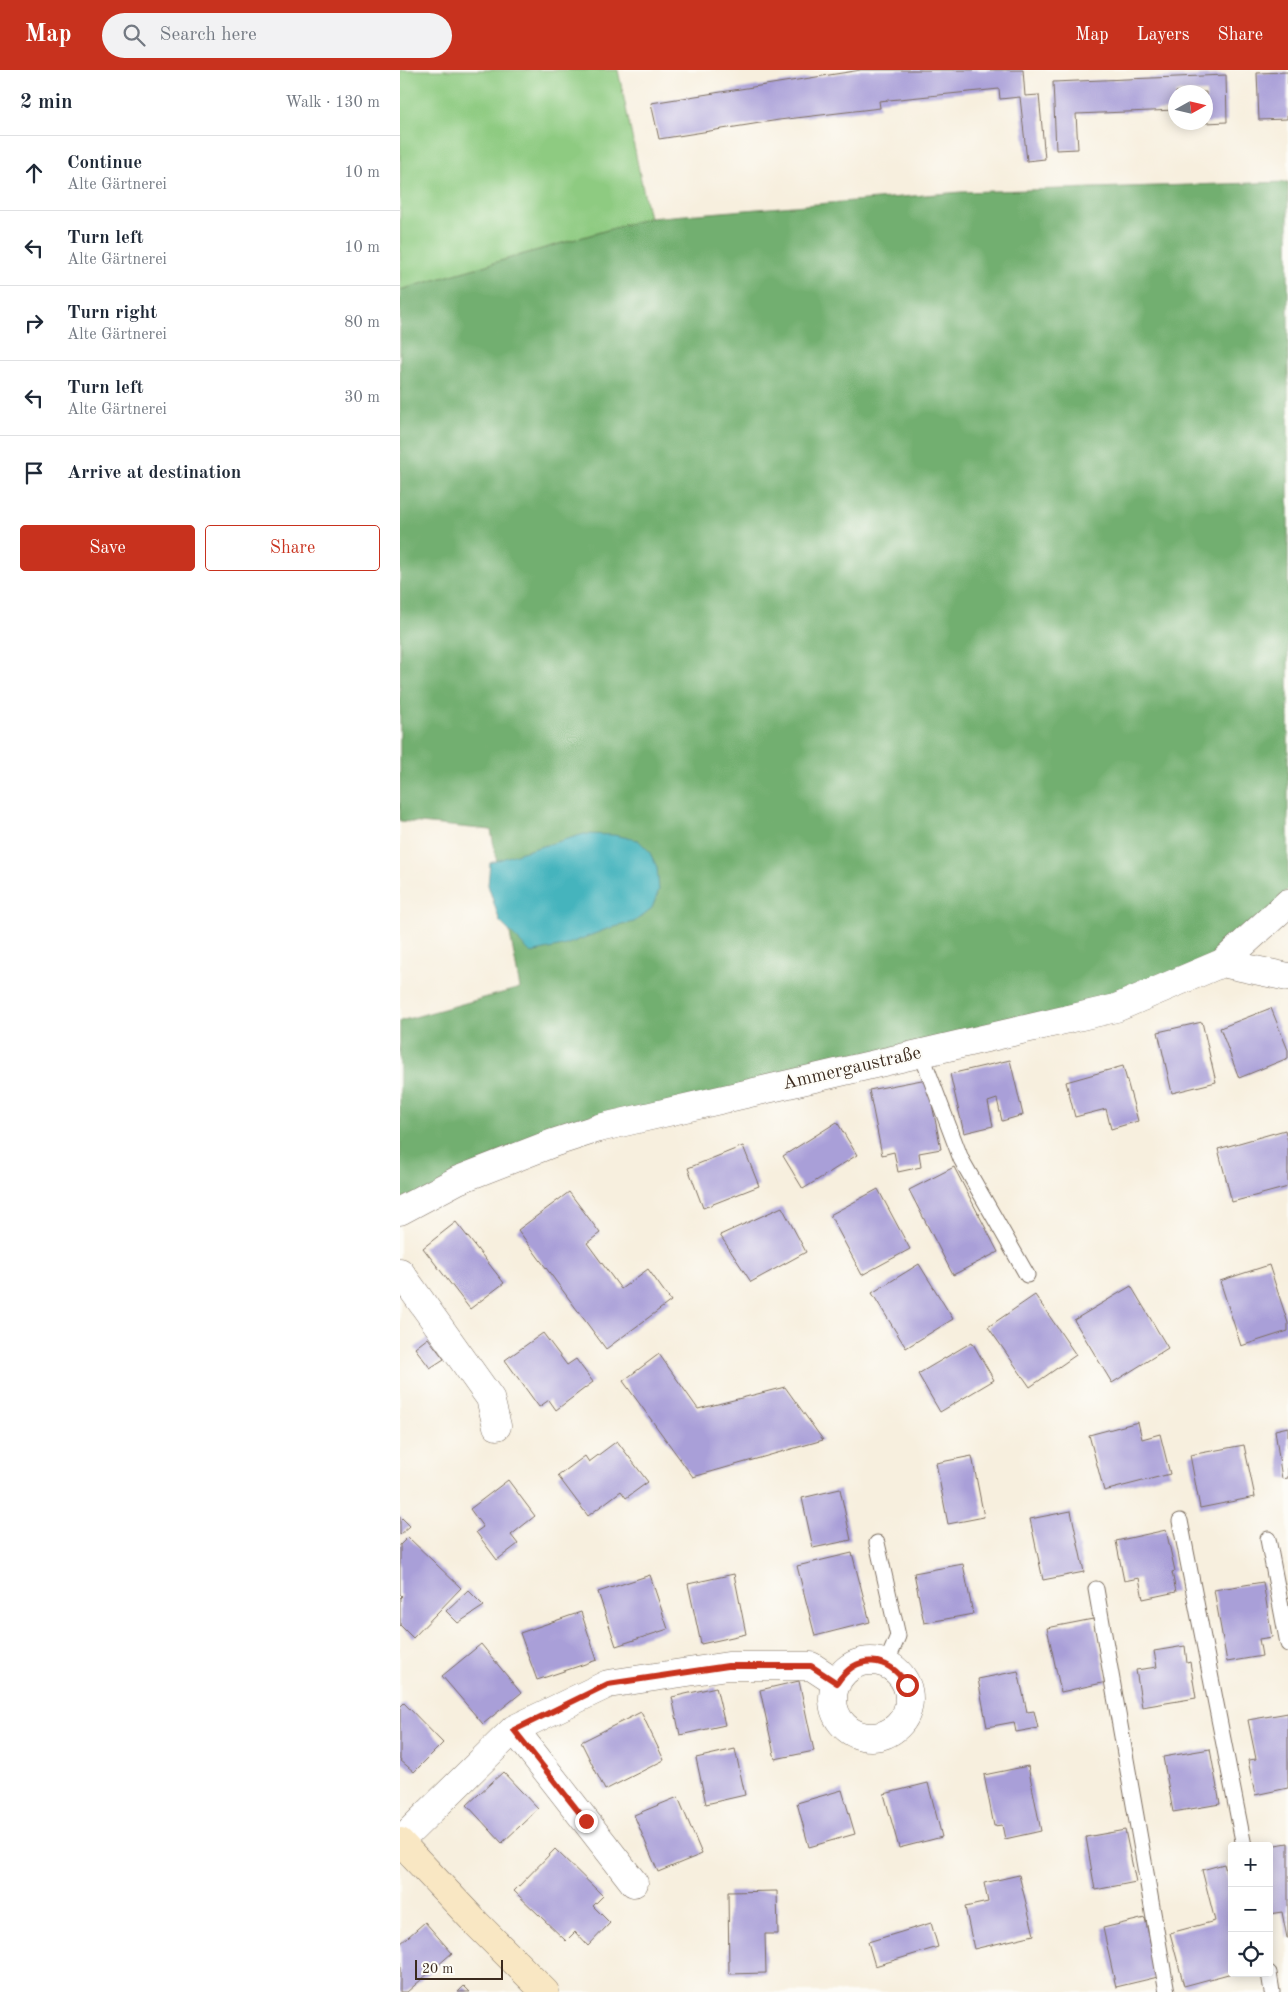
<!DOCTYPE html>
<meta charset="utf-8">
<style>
body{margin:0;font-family:"Old Standard TT",serif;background:#f2f2f3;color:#1f2937}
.controls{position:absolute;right:15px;bottom:15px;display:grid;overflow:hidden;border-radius:5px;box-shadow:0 2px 12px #0003}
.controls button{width:45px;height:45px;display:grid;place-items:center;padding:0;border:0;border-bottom:1px solid #e0e1e3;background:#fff;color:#1f2937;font:25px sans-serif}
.compass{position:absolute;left:768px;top:15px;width:45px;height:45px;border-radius:50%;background:#fff;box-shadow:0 2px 12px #0003;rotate:82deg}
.scale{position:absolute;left:15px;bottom:12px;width:88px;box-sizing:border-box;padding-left:5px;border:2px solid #3b2a1e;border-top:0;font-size:14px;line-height:18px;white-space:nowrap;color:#3b2a1e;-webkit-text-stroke:4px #fdfcf7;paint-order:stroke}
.stop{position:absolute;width:15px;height:15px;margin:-11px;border:4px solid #c8321e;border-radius:50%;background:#fff}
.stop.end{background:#c8321e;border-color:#fff;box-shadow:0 1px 5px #0008}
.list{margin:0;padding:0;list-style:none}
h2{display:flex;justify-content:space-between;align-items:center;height:65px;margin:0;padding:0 20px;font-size:21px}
h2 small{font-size:16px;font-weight:400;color:#747a83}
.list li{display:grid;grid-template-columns:32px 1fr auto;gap:15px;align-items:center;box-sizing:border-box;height:75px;padding:0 20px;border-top:1px solid #e0e1e3}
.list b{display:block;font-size:19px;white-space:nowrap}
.list p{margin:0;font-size:16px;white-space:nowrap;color:#747a83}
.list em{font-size:16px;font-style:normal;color:#747a83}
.actions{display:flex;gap:10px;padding:15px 20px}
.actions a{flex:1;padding:11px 0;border:1px solid #c8321e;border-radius:5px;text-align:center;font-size:18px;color:#c8321e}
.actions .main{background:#c8321e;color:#fff}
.icon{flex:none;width:28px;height:28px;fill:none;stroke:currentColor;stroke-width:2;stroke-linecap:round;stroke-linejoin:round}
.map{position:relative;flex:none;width:888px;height:1922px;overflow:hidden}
header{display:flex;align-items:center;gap:30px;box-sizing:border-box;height:70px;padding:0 25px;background:#c8321e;color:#fff}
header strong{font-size:24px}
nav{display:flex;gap:28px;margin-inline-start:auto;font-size:18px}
.search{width:350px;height:45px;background:#f2f2f3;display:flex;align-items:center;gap:12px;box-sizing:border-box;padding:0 18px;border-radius:28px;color:#747a83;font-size:19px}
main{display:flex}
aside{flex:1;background:#fff}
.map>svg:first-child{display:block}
.green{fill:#8ecb81;stroke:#647a50}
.forest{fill:#72af6f;stroke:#566c46}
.water{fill:#44b4bd;stroke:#406f6e}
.building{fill:#a99fd8}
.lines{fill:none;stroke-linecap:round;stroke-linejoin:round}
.service-casing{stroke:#7d6f61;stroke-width:17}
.minor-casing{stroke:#7d6f61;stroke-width:29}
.secondary-casing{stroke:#7d6f61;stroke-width:29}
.service{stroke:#fff;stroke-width:15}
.minor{stroke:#fff;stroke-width:28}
.secondary{stroke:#f9e7c3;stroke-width:28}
.route{stroke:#c8321e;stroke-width:6}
.labels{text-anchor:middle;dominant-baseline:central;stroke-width:4.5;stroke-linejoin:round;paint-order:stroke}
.street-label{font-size:19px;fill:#3b2a1e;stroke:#fdfcf7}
</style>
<header>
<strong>Map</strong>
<div class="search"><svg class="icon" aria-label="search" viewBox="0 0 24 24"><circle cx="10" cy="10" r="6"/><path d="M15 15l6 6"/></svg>Search here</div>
<nav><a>Map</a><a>Layers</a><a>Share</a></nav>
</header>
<main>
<aside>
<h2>2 min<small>Walk · 130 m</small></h2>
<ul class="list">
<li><svg class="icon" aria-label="ahead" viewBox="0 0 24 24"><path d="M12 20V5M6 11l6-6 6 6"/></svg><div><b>Continue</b><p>Alte Gärtnerei</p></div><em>10 m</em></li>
<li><svg class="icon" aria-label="left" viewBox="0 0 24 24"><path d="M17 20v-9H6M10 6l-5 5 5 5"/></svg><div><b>Turn left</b><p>Alte Gärtnerei</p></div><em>10 m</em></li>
<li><svg class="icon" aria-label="right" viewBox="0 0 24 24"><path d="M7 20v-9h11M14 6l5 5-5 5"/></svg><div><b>Turn right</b><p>Alte Gärtnerei</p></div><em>80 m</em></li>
<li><svg class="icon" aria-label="left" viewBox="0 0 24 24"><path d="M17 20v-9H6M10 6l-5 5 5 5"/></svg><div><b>Turn left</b><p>Alte Gärtnerei</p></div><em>30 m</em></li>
<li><svg class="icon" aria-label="arrive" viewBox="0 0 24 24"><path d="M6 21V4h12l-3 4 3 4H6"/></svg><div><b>Arrive at destination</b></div></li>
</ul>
<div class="actions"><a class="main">Save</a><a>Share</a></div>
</aside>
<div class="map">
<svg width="888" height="1922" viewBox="0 0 888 1922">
<rect width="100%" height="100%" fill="#fdfcf7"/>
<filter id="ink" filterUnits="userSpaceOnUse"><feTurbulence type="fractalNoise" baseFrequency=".02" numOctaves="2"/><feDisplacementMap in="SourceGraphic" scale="10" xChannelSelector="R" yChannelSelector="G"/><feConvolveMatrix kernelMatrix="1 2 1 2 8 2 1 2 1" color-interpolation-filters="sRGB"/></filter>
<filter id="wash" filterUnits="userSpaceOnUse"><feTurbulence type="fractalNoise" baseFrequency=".0096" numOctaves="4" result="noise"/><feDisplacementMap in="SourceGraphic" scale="20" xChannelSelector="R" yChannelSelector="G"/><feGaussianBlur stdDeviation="1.12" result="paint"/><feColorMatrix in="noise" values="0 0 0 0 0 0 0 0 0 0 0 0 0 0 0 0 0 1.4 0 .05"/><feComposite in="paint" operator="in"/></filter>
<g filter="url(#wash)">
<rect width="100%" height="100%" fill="#f7efde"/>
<!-- green -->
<path class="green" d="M0,0h218l31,148 -249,72z"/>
<!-- forest -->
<path class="forest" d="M888,112v707l-19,22 -53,45 -102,44 -286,63 -428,136v-178l120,-33 -29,-158 -91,-9v-531l249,-72 312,-26z"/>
<!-- water -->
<path class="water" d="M184,764l30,1 24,5 11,11 8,16 2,23 -7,18 -18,14 -27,7 -44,17 -32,7 -31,-31 -12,-37 2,-22 29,-10z"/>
<g id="blocks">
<!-- building -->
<path class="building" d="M461,0h162l2,26 14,-1 6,64 -18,2 -7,-64 -20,2 -1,-10 -120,12 1,7 -101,12 -120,19 -8,-36z
M888,2l-1,47 -28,1 -2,-47z
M826,5l1,47 -21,1v-31h-30v18l-100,4 2,35 -22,1 -3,-68z
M871,938l17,42v8l-49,20 -19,-50z
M802,952l14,60 -44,11 -14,-61z
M610,990l13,55 -21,6 -5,-22 -9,3 5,24 -29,7 -14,-59z
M723,996l15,55 -27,8 -5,-20 -31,8 -9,-35z
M527,1009l14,70 -22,4 2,14 -23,5 -4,-20 -12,3 -13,-65z
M437,1052l20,33 -54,34 -20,-33z
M885,1060l3,12v45l-56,15 -14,-53z
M343,1076l16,40 -56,22 -15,-40z
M554,1097l44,85 -45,23 -44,-85z
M478,1119l32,60 -48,26 -32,-60z
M169,1122l31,41 -13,10 34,46 27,-20 23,32 -65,48 -88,-119z
M382,1137l24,45 -55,30 -31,-47z
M56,1152l48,61 -34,26 -47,-61z
M519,1194l34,55 -47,29 -34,-55z
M869,1195l19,58v8l-47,15 -21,-65z
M731,1216l37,62 -56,35 -38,-63z
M635,1225l41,60 -46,32 -42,-60z
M143,1263l24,32 9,-6 17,23 -37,28 -7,-10 -10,7 -34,-47z
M28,1268l16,21 -14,9 -15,-20z
M572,1272l22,38 -54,32 -22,-38z
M259,1284l39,55 87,-22 38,53 -130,37 -70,-96z
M738,1352l4,17 18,-5 10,40 -66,17 -15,-56z
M888,1357v51l-6,1 -7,-49z
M217,1371l31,41 -22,16 -5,-7 -33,25 -30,-40 27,-20 4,6z
M844,1375l11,52 -55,11 -10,-53z
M572,1386l12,61 -36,7 -12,-61z
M108,1410l27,36 -24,19 7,9 -21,16 -21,-28 7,-5 -13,-18z
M440,1419l11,51 -38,8 -11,-50z
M671,1441l13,61 -41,8 -13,-61z
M0,1446l10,10 -10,9z
M766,1460l9,41 -3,1 4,20 -33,7 -4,-21 -15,3 -8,-40z
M8,1467l53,51 -48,50 -13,-13v-27l2,-2 -2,-2v-49z
M452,1483l18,69 -55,14 -18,-70z
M563,1494l10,50 -49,9 -10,-50z
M334,1504l12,60 -45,10 -13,-60z
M250,1505l18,54 -52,17 -18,-54z
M863,1512l9,55 -13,2 3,17 -35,6 -13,-72z
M68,1520l16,16 -26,17 -12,-12z
M181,1542l16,48 -60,20 -17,-47z
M693,1549l14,63 -46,10 -14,-64z
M81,1574l40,49 -38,31 -41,-48z
M785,1576l2,17 3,-1 6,36 -54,9 -6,-37 21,-3 -3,-16z
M618,1601l9,41 7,-1 4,17 -22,4 -2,-10 -27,5 -9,-48z
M399,1611l15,70 -39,8 -15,-69z
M316,1617l9,38 -45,10 -8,-38z
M4,1633l39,40 -29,29 -14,-12v-53z
M241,1642l23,48 -59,30 -24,-48z
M888,1643v75l-33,7 -7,-35 8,-1 -8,-39z
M335,1679l10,46 -39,9 -10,-46z
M810,1679l10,55 -47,8 -10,-55z
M628,1696l13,65 -36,8 -3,-14 -8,1 -10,-51z
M103,1702l35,37 -36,34 -35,-38z
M528,1713l14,54 -43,11 -15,-54z
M442,1720l13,44 -46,13 -12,-44z
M278,1727l24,57 -44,18 -24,-57z
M725,1760l11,52 -41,8 -9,-53z
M888,1773v95h-1l-5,-26 -13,2v-68z
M155,1779l48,47 -10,10 17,17 -22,23 -13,-14 -9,9 -52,-50z
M824,1794l8,31v78l-48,13 -14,-53 45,-12 -13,-51z
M619,1805l15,60 -60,14 -9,-42 23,-5 -4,-19z
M377,1821l1,43h-13l1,39 -37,1 -1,-82z
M745,1848l13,59 -42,10 -13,-59z
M25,1852l27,31 -45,39h-7v-48z
M531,1853l7,24 -63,19 -7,-24z
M64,1916l6,6h-12z"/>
</g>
</g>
<g filter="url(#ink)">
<use href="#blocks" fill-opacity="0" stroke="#7d6f61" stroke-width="1"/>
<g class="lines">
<!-- service casing -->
<g class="service-casing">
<path id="service" d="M521,983l40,106 66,116
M780,1451l64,325
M868,1469l20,105
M477,1473l21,93 -12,28
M696,1519l71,403
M869,1903l3,19"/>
</g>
<!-- minor casing -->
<g class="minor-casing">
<path id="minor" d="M822,893l66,14
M0,1141l58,-31 95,-37 46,-15 517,-120 106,-45 66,-60
M0,1202l90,126 7,28
M433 1629a38 38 0 1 1 76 0a38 38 0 1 1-76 0Z
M114,1659l120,154
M0,1771l114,-112 94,-45 120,-18h83l26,17"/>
</g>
<!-- secondary casing -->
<g class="secondary-casing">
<path id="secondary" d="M0,1772l76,81 69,69"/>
</g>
<!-- service -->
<use href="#service" class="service"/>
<!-- minor -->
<use href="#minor" class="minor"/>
<!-- secondary -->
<use href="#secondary" class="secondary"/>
</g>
</g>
<g class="lines" filter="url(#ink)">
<!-- route -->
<path class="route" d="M186,1751l-72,-91 94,-46 120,-18h83l26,17c20,-30 51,-28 70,2"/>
</g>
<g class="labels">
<!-- street labels -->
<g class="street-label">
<text transform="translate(452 999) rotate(-13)">Ammergaustraße</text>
</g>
</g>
</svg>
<div class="controls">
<button>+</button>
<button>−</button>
<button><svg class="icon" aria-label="locate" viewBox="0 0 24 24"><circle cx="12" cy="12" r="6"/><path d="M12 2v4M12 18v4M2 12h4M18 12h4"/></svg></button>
</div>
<svg class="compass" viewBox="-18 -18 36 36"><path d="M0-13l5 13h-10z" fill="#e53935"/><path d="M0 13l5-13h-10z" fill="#747a83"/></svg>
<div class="scale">20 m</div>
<div class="stop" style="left:507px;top:1615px"></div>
<div class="stop end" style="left:186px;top:1751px"></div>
</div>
</main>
